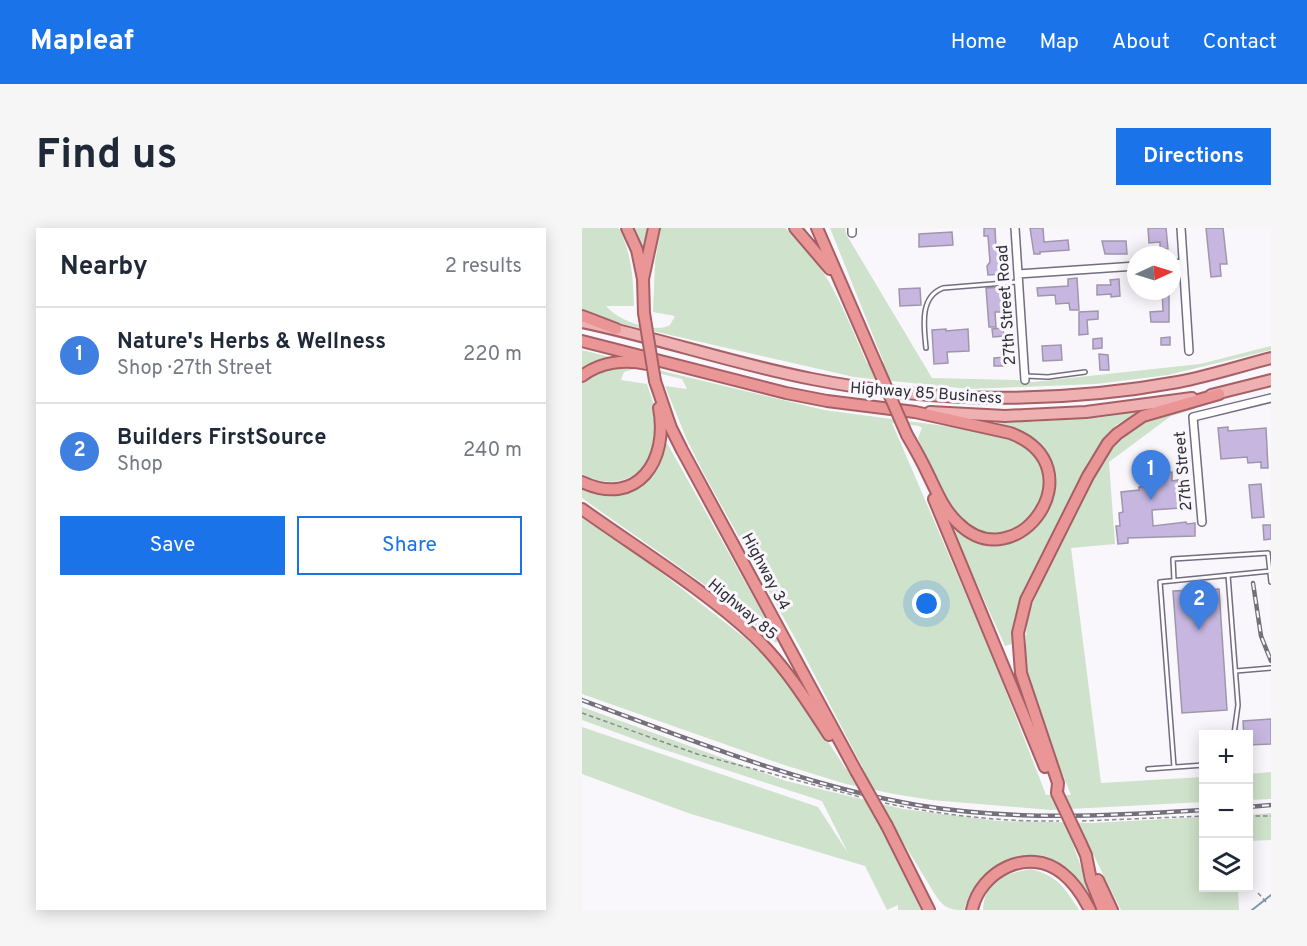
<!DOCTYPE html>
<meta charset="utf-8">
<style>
body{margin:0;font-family:Overpass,sans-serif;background:#f6f6f7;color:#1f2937}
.controls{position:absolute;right:18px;bottom:18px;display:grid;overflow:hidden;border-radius:0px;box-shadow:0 3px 15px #0003}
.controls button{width:54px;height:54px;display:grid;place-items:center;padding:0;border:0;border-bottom:2px solid #e0e1e3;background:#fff;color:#1f2937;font:30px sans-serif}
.compass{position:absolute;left:545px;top:18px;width:54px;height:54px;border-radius:50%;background:#fff;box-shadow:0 3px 15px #0003;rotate:86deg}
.you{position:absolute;left:345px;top:376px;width:21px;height:21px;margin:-15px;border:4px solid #fff;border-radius:50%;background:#1a73e8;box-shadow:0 0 0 9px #1a73e833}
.badge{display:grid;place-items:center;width:39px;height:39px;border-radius:50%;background:#1a73e8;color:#fff;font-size:20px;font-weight:700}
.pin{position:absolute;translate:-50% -50px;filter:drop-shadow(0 2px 3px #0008)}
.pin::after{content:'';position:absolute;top:32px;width:21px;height:18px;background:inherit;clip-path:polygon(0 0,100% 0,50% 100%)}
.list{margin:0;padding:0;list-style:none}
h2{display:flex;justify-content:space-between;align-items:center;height:78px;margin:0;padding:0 24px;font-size:26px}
h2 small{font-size:20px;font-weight:400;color:#747a83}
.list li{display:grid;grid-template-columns:39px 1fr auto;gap:18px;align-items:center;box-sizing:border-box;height:96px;padding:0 24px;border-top:2px solid #e0e1e3}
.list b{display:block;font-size:22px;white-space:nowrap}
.list p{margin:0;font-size:20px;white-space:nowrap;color:#747a83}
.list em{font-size:20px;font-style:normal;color:#747a83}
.actions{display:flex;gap:12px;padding:18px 24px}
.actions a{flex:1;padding:14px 0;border:2px solid #1a73e8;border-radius:0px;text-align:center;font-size:21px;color:#1a73e8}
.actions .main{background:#1a73e8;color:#fff}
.icon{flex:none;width:33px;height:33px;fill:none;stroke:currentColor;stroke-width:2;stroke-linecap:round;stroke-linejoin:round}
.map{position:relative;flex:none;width:689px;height:682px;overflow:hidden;border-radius:0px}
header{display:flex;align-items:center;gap:36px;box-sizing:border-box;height:84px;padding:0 30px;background:#1a73e8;color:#fff}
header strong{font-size:28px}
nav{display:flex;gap:33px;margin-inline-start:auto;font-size:21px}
.intro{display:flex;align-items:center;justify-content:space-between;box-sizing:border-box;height:144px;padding:0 36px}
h1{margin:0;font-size:42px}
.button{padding:15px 27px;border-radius:0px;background:#1a73e8;color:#fff;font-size:21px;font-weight:700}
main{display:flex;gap:36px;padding:0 36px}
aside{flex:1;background:#fff;border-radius:0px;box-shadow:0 3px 15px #0003}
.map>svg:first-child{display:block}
.green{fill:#cfe2cb}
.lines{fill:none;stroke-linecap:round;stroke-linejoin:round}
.stream{stroke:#7c9aaf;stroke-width:2}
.building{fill:#c7b7e0;stroke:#9f96ad;stroke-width:1.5}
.service-casing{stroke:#756c82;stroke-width:6}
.minor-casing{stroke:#756c82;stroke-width:10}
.primary-casing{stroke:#a66065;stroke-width:14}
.trunk-casing{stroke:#a66065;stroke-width:14}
.path{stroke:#8c8991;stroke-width:1.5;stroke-dasharray:4.5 3;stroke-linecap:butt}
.service{stroke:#fff;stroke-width:3}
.minor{stroke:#fff;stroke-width:7}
.primary{stroke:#efb0b1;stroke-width:10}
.trunk{stroke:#ea9697;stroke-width:10}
.rail-casing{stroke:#747079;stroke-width:4.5}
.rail{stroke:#f9f7fc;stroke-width:2;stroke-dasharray:7;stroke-linecap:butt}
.trunk-bridge-casing{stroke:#a66065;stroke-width:14;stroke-linecap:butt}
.trunk-bridge{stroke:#ea9697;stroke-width:10}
.labels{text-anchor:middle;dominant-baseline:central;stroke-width:6;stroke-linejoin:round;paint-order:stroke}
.street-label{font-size:16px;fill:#322e38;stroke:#f9f7fc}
</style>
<header>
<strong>Mapleaf</strong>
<nav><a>Home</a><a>Map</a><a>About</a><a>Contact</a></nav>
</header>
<div class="intro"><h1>Find us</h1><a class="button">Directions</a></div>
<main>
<aside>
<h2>Nearby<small>2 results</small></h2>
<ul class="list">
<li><span class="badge" style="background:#3f7fe0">1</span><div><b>Nature's Herbs &amp; Wellness</b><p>Shop · 27th Street</p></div><em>220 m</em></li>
<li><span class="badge" style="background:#3f7fe0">2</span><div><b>Builders FirstSource</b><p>Shop</p></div><em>240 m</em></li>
</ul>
<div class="actions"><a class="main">Save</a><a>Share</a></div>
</aside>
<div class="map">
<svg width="689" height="682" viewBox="0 0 689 682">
<rect width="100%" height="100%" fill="#f9f7fc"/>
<!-- green -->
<path class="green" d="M0,0h36l2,2c12,27 13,47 14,76h-28c11,14 48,28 64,19l5,-9 -22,-4 2,-50 6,-34h124c42,34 61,88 82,135h17l-54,-135h15l1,6 86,144 84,2 17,2 167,-18 71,-18v4l-103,25 -72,9 -127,5 -115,-12 -245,-56 -27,-10z
M53,0h12l-4,23z
M0,122l32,8 -18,3 -14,9z
M55,137l187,45 166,22c8,2 19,4 26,8 8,4 15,12 20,19 21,32 -2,65 -35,73 -6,1 -16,3 -22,0 -7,-3 -17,-10 -23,-16 -17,-18 -28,-54 -38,-78l4,-10 -3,-2 -27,-3 101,235 53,137h25l-20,-49 -26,-78 2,-52 14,-31 63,-126 17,-24 15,-11 28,-10 30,-7 1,2 -24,7 -62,46 6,82 -44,4 30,235 102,-6v25l-152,8 -120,-10 -37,-6 -48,-10 -65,-20 -199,-70v-178l54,37 123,96 37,44 50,76 19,3 -64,-123 -97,-175 -17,-34 -22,-54 22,3 -5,-10 -45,-11 -13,4 -3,8 26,4c5,15 14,39 11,55 0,4 -4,10 -5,13 -13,30 -44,37 -71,22v-94l22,-13z
M559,183l-25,14 -27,35 -66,130 -7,24 -4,30 -7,2 -52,-115 4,-3c6,5 12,11 19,14 28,10 66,-10 74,-38 3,-8 2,-15 2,-23 1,-15 -5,-31 -17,-41 -9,-9 -26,-12 -37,-17v-2l30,-2 1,3 76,-5z
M85,215l111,198 -2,2c-59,-54 -129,-98 -194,-145v-12l62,-4 15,-19z
M0,479l204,74 117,28 96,12 93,2 111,-6 1,71h34l1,22h-118l-33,-66 -15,1 20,54c-7,-9 -14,-21 -24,-28 -11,-9 -23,-11 -35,-12 -34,-2 -61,18 -70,51 -14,0 -20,-2 -28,-14l-41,-67 -16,-5 42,86h-23v-5l-11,5 -22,-44 -177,-53 -106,-39v-47l236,80 30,46 -26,-52 -166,-54 -74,-27z
M689,544v27l-22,1v-26z
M689,585v27l-22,1v-26z
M449,641c28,8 33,18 48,41h-96c2,-31 22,-36 48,-41z"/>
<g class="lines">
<!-- stream -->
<path class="stream" d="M670,682l19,-15"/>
</g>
<!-- building -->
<path class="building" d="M402,0h11l1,20 3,5 1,13h4v8l-16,1 -1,-9 3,-4 -2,-26h-4z
M448,0h13l1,14 24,-2 1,10 -29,2v2h-6z
M566,0h18l2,21h-8v-7l-11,1z
M624,0h17l4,36h-7l1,12 -10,1z
M370,4l1,13 -34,2v-13z
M520,13h24l1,13h-22z
M495,50l2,32h-9l-1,-7 -13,1 -1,-9 -17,1 -1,-8 31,-2v-7z
M537,51l1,17 -9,1v-3l-14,1v-10h14l-1,-5z
M421,59l1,25h-9l1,15h-7l-3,-39z
M338,60l1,17 -21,1 -1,-17z
M580,63h7v31h-18l-1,-10 13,-1z
M516,83v8l-11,1 1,14 -9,1v-23z
M421,100l1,8 -11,1 -1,-8z
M364,101v2l22,-2 1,22 -22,1 1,11 -14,1 -2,-34z
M588,109v8h-9v-7z
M520,110v10l-9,1v-10z
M479,117l1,15 -19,1 -1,-15z
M517,126l9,1 1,15h-9z
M423,129l1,9h-12v-8z
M646,199v4l38,-3 2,40h-7v-6l-13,1 -1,-6 -26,2 -3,-31z
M590,244v9l6,-1 2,28 -28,2 1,16 33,-4 1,2 8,-1v13l-67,2v5l-10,1 -2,-18h4l-1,-13 4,-1 -2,-20 18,-2v-3l11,-1 -1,-12z
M679,256l3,33 -12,1 -3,-33z
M681,297h8v14l-7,1z
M637,361l8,121 -45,3 -9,-122z
M689,491v25l-23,1v-10h-4l-1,-14z"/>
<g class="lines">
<!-- service casing -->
<g class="service-casing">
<path id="service" d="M344,120c-2,-21 -7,-51 17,-60l74,-6
M444,148l22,1 37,-5
M646,347l10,130 -4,29
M592,352l-1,-21 95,-6 3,29
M654,443l35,-3
M592,539l-14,-185 111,-11
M566,541l56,-4"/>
</g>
<!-- minor casing -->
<g class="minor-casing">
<path id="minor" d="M270,0v5
M433,0l10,152
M599,0l8,123
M590,36l11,-1
M436,46l118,-8
M620,294l-9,-105 78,-19"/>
</g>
<!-- primary casing -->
<g class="primary-casing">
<path id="primary" d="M0,94c77,16 152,42 230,57 120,24 246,25 366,3 31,-6 62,-16 93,-24
M629,167l60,-15
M348,184l75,4 81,-4 106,-14"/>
</g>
<!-- trunk casing -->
<g class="trunk-casing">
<path id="trunk" d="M45,0l10,22 6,29
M213,0l35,41
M235,0l59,136
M62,85l-1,-34 11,-51
M0,88l34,13
M0,113l204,52 41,8 88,11 95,21c89,33 8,149 -52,90 -15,-14 -22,-33 -31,-51 -6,-13 -13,-25 -20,-37
M0,148c18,-14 43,-17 65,-12
M73,153l16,47 11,22 174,321
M0,254c56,26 87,-22 77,-74
M352,271l111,268
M0,281c56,40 123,81 173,128 30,29 52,64 74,98
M475,565l1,-10 -37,-110 -3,-40 8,-33 62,-124 20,-33 9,-9 26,-18 76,-22
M305,598l42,84
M499,616l5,11 5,25 12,30
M516,652l14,30
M390,682c8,-39 57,-64 90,-37 13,10 21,23 28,37"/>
</g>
<!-- path -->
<path class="path" d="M0,485l115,41 163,43
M303,575c57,12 116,19 174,18
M666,588h23
M500,593l122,-5
M676,665l10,11"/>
<!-- service -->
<use href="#service" class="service"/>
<!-- minor -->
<use href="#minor" class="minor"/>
<!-- primary -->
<use href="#primary" class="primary"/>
<!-- trunk -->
<use href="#trunk" class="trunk"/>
<!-- rail casing -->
<g class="rail-casing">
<path id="rail" d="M671,355l8,53 10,25
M0,472c110,40 219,85 335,105 94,16 192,11 287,5
M666,579l23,-2"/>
</g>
<!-- rail -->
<use href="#rail" class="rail"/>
<!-- trunk-bridge casing -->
<g class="trunk-bridge-casing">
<path id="trunk-bridge" d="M62,85l11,68
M294,136l31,71
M274,543l31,55
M475,565l24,51"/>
</g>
<!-- trunk-bridge -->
<use href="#trunk-bridge" class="trunk-bridge"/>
</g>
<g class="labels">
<!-- street labels -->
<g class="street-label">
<text transform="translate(425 77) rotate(-94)">27th Street Road</text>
<text transform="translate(344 166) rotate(4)">Highway 85 Business</text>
<text transform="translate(602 243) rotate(-95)">27th Street</text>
<text transform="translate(183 344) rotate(62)">Highway 34</text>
<text transform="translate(160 382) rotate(40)">Highway 85</text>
</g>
</g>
</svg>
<div class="controls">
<button>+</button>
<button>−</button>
<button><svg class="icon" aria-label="layers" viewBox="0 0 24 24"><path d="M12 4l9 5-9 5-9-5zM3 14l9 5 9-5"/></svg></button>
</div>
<svg class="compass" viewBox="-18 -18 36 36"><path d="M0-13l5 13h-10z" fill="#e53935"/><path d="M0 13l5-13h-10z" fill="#747a83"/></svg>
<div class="you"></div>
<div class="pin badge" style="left:569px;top:272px;background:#3f7fe0">1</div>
<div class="pin badge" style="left:617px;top:402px;background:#3f7fe0">2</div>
</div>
</main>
